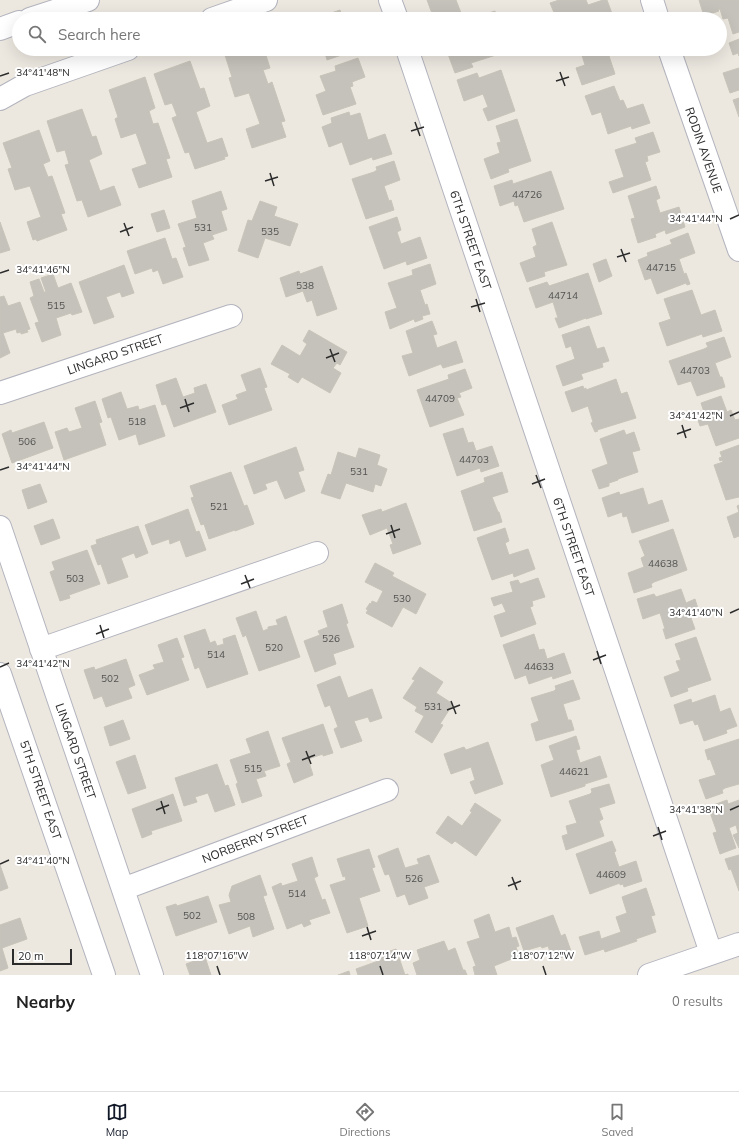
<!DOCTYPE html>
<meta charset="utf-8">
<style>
body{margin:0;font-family:Mulish,sans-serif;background:#f6f6f6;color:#222}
.scale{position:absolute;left:12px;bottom:10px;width:60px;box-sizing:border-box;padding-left:4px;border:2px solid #2c2c2c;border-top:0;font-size:11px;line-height:14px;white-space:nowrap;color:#2c2c2c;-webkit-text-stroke:3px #fff;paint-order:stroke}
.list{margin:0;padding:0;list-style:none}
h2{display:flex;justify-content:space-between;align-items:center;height:52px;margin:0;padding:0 16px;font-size:17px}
h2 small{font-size:13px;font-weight:400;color:#767676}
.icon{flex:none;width:22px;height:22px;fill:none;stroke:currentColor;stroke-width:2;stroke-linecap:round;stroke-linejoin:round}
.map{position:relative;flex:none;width:739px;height:975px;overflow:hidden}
.search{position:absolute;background:#fff;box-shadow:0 4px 16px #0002;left:12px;right:12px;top:12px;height:44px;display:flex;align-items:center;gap:10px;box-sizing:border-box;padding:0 14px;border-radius:22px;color:#767676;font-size:15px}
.sheet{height:116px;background:#fff}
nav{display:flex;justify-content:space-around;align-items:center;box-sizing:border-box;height:56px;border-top:1px solid #e0e0e0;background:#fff;font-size:11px;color:#767676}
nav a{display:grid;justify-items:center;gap:2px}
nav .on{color:#111827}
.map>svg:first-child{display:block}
.building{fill:#c5c2bb;stroke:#c8c4b9}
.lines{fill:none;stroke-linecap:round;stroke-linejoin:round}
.minor-casing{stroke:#b3b4be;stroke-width:24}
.tertiary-casing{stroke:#b3b4be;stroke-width:24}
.secondary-casing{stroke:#b3b4be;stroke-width:24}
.minor{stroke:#fff;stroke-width:22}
.tertiary{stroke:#fff;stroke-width:22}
.secondary{stroke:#fff;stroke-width:22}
.ticks{fill:none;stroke:#2c2c2c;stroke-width:1.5}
.labels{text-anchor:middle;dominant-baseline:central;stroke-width:4;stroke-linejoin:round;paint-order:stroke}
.number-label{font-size:10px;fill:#525250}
.street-label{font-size:12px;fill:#2c2c2c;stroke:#fff}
.ticks-label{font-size:10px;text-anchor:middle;fill:#2c2c2c;stroke:#fff;stroke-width:4;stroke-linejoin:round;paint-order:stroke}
</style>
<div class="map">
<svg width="739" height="975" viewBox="0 0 739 975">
<rect width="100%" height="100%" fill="#ece8e0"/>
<!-- building -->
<path class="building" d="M427,0h29l5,13 -18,6h-9z
M559,0h27l2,5 15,-5h4l7,19h-61l-1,-3 3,-1 -5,-12z
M699,0h40v32l-6,2 -5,-16 -5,1 -3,-10 -2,1 1,1 -15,5z
M340,10l3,9h-29z
M495,11l2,8h-27z
M739,39v17l-1,-3 -5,2 -4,-12z
M223,49h41l6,19 -7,2 5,14 4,-2 13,39 -4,1 5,15 -34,11 -6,-19 14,-5 -11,-31 -14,4 -6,-19 3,-1z
M279,49h9l1,3 -8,3z
M324,49h32v1l-29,10z
M464,49h30l2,6 -25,8 2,4 -18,6 -7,-19z
M580,49h35l-5,2 2,4 -3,1 6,18 -33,11 -6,-17 9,-3z
M358,58l7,19 -13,5 1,4 -3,1 6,17 -33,11 -7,-20 10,-4 -6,-15 16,-5 -1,-5z
M190,61l10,28 4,-1 6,18 -14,6 11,31 15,-5 6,18 -4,1 1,2 -30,10 -6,-17 -4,1 -13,-35 5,-2 -5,-13 -7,2 -11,-31z
M739,68v22l-9,3 -7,-20z
M501,70l14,41 -27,10 -5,-12 5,-2 -5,-13 -19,7 -7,-21 20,-7 2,5z
M145,77l10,31 -6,3 4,13 5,-1 12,35 -4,1 6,18 -33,11 -7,-19 15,-5 -11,-31 -15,5 -6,-19 3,-2 -9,-27z
M614,86l6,15 3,-1 4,9 16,-5 7,19 -18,6 -1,-3 -23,8 -7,-22 -9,3 -7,-19z
M739,98v19l-6,-17z
M82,109l10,28 4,-1 6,18 -13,6 11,31 14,-5 7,19 -33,12 -6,-17 -5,1 -12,-36 4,-1 -4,-14 -8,2 -10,-31z
M349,112l1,4 10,-3 8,27 17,-6 7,20 -19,6 -1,-3 -22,8 -8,-23 -13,5 -7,-20 10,-4 -1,-5z
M517,119l14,42 -23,8 1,3 -18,7 -7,-20 16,-6 -3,-10 4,-1 -5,-16z
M39,130l11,31 -7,3 5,13 4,-1 13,37 -4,1 6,16 -30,11 -1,-2 -3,1 -6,-18 14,-5 -11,-31 -15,4 -7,-21 4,-1 -9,-25z
M653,132l7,20 -13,4 1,5 -3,1 6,18 -38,13 -4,-11 15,-5 -9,-27 22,-7 -2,-5z
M394,161l6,19 -16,6 5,15 2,-1 3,10 -28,9 -14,-40 22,-7 3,-2 -1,-3z
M551,171l13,38 -40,13 -6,-17 -3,1 -1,-5 -14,5 -6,-20 18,-6 1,4z
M656,186l4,12 -4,2 4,13 19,-6 6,20 -19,7 -1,-4 -10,4 1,3 -18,6 -7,-24 4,-1 -7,-22z
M221,191l6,18 -6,2 6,19 -15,5 2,4 -11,4 6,17 -20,6 -6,-18 3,-1 -8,-23 19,-6 -5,-17z
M260,201l17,6 -3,9 24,8 -8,22 -25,-8 -7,20 -20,-7 10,-31 4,1z
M164,210l6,18 -13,4 -6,-18z
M397,217l4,13 -4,2 4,12 19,-7 7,21 -20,7 -1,-4 -22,8 -15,-42z
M0,222l10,28 -10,3z
M552,222l15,43 -23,7 1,4 -18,6 -7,-19 16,-6 -3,-10 4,-2 -5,-16z
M688,233l7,20 -16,6 5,15 2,-1 4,11 -3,1 -1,-2 -29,11 -6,-16 -6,2 -7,-20 10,-4 -1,-3 25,-9 -2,-4z
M165,238l7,21 4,-1 7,19 -20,7 -5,-14 -5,2 -1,-4 -17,6 -8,-23z
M606,259l6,17 -13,6 -6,-18z
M430,264l6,20 -16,6 5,15 2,-1 3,10 -8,2 1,3 -8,3 -1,-3 -24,10 -5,-17 12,-4 -9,-25 25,-8 -1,-5z
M124,265l10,28 -12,4 -2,-5 -14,5 8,20 -20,7 -15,-42z
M322,266l15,43 -20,7 -5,-16 -5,2 -4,-11 -17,6 -6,-19 19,-7 1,3z
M588,273l14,41 -16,5v-1l-27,10 -4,-10h3l-5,-16 -17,6 -7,-20 18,-6 2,4z
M53,274l5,14 13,-5 11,29 -10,3 -1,-2 -15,5 5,17 -19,7 -7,-19 4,-1 -9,-24 4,-2 -4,-14 9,-3 5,13h2l-5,-14z
M692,290l9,25 14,-5 7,21 -19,6 -1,-3 -35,12 -8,-23 12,-4 -7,-20z
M4,296l4,10 12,-4 10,27 -3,1 1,2 -7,2v-2l-4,1 -1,-4 -13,4 7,20 -10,5v-61z
M432,321l5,13 -4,1 4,13 19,-7 7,21 -20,6 -2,-4 -32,12 -7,-20 11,-3 -7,-22z
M589,326l8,23 7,-2 5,14 -7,2 1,4 -22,7 2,5 -20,7 -7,-20 19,-7 -4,-13 -5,2 -4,-13z
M309,330l38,22 -7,13 -3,-2 -4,5 8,5 -11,20 -28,-16 -4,6 -10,-6 2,-3 -19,-10 11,-19 18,11 7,-12 -4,-3z
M724,337l7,20 -16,6 5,14h2l3,10 -28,9 -6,-15 -13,4 -9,-24 35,-12 4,-2 -2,-4z
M260,368l7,19 -3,1 8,22 -43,15 -7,-20 16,-6 -2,-4 11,-4 -6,-16z
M465,369l7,19 -13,5 2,4 -4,1 7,17 -34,12 -13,-37 32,-11 -1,-4z
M176,378l7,19 12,-4 -1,-5 12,-4 10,28 -42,15 -8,-23 -4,1 -6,-20z
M616,379l5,15 6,-2 9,26 -39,12 1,1 -3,1 -4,-9 2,-1 -5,-16 -16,6 -7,-20 18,-6 1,3 2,-1v2z
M121,392l6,17 11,-3 1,4 16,-5 10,31 -26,9 -3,-11 -17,6 -8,-23 -3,1 -6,-19z
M721,396l6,16 4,-2 4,10 4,-1v19l-23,8 -8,-22 -8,2 -4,-12 8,-2 -3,-9z
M95,401l7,21 -3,1 7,22 -42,15 -9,-28 12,-4 2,4 13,-4 -7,-20z
M44,422l9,26 -41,15 -10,-29 9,-4 1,3z
M463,428l5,15 5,-1 3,9 16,-5 7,20 -18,6 -1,-4 -23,8 -14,-42z
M624,430l2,5 8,-3 6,18 -8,2 6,20 -20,7v1l-9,3v3l-10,3 -7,-19 16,-6 -8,-25z
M739,445v52l-13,3 -12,-35 9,-3 -1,-2 -2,1 -1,-3 3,-1 -2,-5z
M296,447l8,23 -6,2 7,19 -20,8 -8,-19 -12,4 2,5 -13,5 -10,-28z
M359,448l21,7 -3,10 10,4 -6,17 -6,-2 -2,8 -27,-9 -6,16 -19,-6 7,-19 3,1 7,-23 18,6z
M231,472l13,34 3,-1 7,19 -19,7v-1l-26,9 -5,-15 -3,1 -10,-27 3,-1 -4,-11z
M502,472l6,20 -16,5 6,15h1l3,10 -28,9 -13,-40 22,-8 2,-1 -1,-4z
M40,484l7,18 -19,7 -6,-19z
M643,488l5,17 14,-5 7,21 -37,12 -5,-17 -4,1 -1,-5 -14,5 -6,-19 17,-6 1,3z
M406,503l15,41 -28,10 -3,-9 3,-1 -6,-16 -17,7 -8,-20 19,-6 1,3z
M739,505v31l-5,2 -7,-21 12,-5 -2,-6z
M188,509l8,23 3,-1 7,19 -20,7 -6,-17 -10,4 -1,-5 -17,6 -7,-20z
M53,519l7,19 -19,7 -7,-19z
M138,526l10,27 -12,5 -2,-5 -13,5 7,19 -20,7 -7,-20 -3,1 -7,-19 6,-2 -1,-4z
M505,528l4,13 -4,2 4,12 19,-6 7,20 -21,8 -1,-4 -21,7 -15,-42z
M673,529l14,41 -33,12 -3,2 1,3 -18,6 -6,-20 16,-6 -3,-9 4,-2 -6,-15z
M87,550l13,34 -31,11 1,3 -10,3 -10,-29 5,-2 -3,-8z
M375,563l19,10 -2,3 34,18 -10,20 -13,-7 -11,20 -26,-14 2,-3 -2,-1 4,-6 1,1 1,-3 5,2 6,-12 -18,-9z
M538,578l7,19 -13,4 1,5 -3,1 6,17 -35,13 -7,-21 12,-4 -4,-9 -8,3 -3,-8 22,-6 -3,-10 8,-2 2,4z
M681,589l5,14 9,-4 5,16 -9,3 4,11 -29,10 -3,-10h2l-5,-16 -17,6 -6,-20 17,-5 2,3z
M342,604l6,19 -2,1 8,23 -21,7 3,10 -21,8 -11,-31 16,-6 -2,-4 10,-4 -5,-16z
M256,611l7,20 5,-2v-2l10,-2 -2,-5 10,-4 14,41 -41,14 -13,-36 -3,2 -7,-19z
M205,629l5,14 5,-2 2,5 7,-2 -1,-5 12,-4 13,39 -41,14 -8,-21 -4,2 -11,-33z
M534,634l5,16 5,-1 3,10 17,-6 7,20 -18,6 -1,-3 -23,8 -3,-9 -11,4 -12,-34z
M696,637l15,43 -24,8 1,3 -17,6 -7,-20 16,-6 -4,-10 5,-1 -6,-16z
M177,638l7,19 -3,1 8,22 -42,15 -8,-20 16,-6 -2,-4 11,-3 -6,-17z
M126,659l9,26 -7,3 4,10 -26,9 -4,-11 -8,3 -10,-29 10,-3 1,3z
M420,667l23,15 -7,11 17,11 -13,20 3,1 -11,18 -17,-11 9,-16 -9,-5 2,-4 -14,-9 12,-18 -3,-1z
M340,676l8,22 24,-9 10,29 -12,4 -2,-5 -14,4 8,20 -21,7 -7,-19 4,-2 -8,-22 -5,2 -8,-22z
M573,680l7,19 -17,5 5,16h3l3,10 -38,11 -5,-17 8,-3 -8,-23 23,-7 2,-2 -1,-3z
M715,695l5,17 10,-4 7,18 -11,4 1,3 -23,8 -6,-17 -3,1 -2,-5 -13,4 -6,-19 17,-6 1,4z
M123,720l7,19 -20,7 -6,-19z
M323,724l10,29 -10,3v-2l-15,5 5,16 -19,8 -7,-19 4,-2 -9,-24z
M268,731l12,35 -16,5 2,5 -10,3 6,17 -20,7 -6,-19 2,-1 -8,-23 21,-7 -5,-14z
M576,736l4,13 -4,1 4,13 20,-7 7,21 -22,7v2l-34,11 -10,-32 13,-5 -5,-14z
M739,739v45l-14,4 -3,2 1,3 -17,6 -7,-19 17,-5 -6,-16 -2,1 -3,-10z
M488,742l15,42 -28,10 -5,-12 5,-2 -4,-13 -20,7 -7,-20 20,-7 2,3z
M135,755l11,33 -18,6 -12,-32z
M217,764l8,22 3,-1 7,20 -20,7 -7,-19 -13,4 2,5 -13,4 -9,-28z
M609,784l6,19 -16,5 4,11 -4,2 5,15 -38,14 -4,-14 6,-2 -2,-8 11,-3 -8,-22 21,-7 2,-2 -1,-3z
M173,794l9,27 -31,10 1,3 -10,4 -10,-29z
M727,800l1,4 11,-4v48l-6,-13 5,-2 -2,-8 -7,3 7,20 -16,6 -7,-21 4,-1 -9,-25z
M475,803l26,17 -25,36 -21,-15 -3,3 -16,-11 12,-17 14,10 10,-14 -2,-1z
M612,841l4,10 -2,1 5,15 17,-6 6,20 -18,6 -1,-3 -3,1v-2l-30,11 -14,-40z
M398,848l7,20 14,-4 -2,-5 12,-4 10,27 -15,5 4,11 -19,7 -4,-11 -8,3 -8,-23 -4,1 -7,-19z
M369,849l6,18 -3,1 8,23 -21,7 9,28 -21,7 -17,-48 16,-5 -1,-4 -2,1 -6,-18z
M739,855v36l-8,-22 -2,1 -4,-11z
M312,857l6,19 -4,2 8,22 3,-1 5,14 -21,7 2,4 -7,3 -2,-4 -15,6 -15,-42 9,-4 1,3 16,-5 -6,-17z
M0,865l8,23 -8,3z
M260,875l7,20 -4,1 11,33 -21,8 -3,-11 -21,8 -10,-29 12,-3 -2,-7 3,-9z
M646,888l9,27 -4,1 5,16 -20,7 1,2 -32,11 -1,-3 -19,6 -6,-18 20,-6 2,8 20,-7 -5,-15 11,-4 -5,-16z
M208,896l9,26 -41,14 -10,-29 10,-3 1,2z
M489,914l6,18 14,-5 3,11 4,-1 3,9 -3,1 3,9 -25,10 3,9h-22l-2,-8 3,-1 -9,-24 13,-4 -6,-18z
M553,915l8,21 4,-2 7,20 -19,6 -5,-14 -6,2 -1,-2 -17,5 -8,-23z
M20,918l7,21 -25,9 6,20 -8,3v-46z
M444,941l4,10 7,-3 8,22h2l2,5h-50l-4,-12 7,-3 -3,-10z
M396,949l9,26 3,-1v1h-50l-2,-6 25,-9 -2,-5z
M205,957l6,18h-21l-4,-11z
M349,971l1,4h-12z"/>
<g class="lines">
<!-- minor casing -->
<g class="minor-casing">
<path id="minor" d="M390,0l7,19
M652,0l6,19
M212,19l54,-19
M407,49l304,904
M669,49l70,201
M0,99l25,-14 103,-36
M0,393l231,-77
M0,527l152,448
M41,649l276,-96
M123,889l264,-99
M649,975l90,-31"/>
</g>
<!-- tertiary casing -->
<g class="tertiary-casing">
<path id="tertiary" d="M0,674l104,301"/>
</g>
<!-- secondary casing -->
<g class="secondary-casing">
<path id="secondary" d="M30,19l58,-19
M0,29l19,-7"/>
</g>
<!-- minor -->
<use href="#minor" class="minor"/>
<!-- tertiary -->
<use href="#tertiary" class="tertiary"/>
<!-- secondary -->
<use href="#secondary" class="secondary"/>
</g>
<!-- ticks -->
<path class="ticks" d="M560,72l5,14M0,76l9,-3M556,81l13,-4M415,122l5,14M411,131l13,-4M270,173l4,13M265,181l13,-4M730,219l9,-4M124,223l5,13M120,232l13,-5M621,249l5,13M617,257l13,-4M0,273l9,-3M476,299l4,13M471,307l14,-4M330,349l5,13M326,358l13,-5M185,399l4,13M180,408l14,-5M730,416l9,-4M682,425l4,13M677,434l14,-5M0,470l9,-3M536,475l5,13M532,484l13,-5M391,525l4,13M386,534l14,-5M245,575l5,13M241,584l13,-5M730,613l9,-4M100,625l4,13M96,634l13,-5M597,651l4,13M593,660l13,-5M0,667l9,-4M451,701l5,13M447,710l13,-5M306,751l5,13M302,760l13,-5M161,801l4,13M156,810l13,-5M730,810l9,-4M658,827l4,13M653,836l13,-5M0,864l9,-4M512,877l5,13M508,886l13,-5M367,927l4,13M362,936l14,-5M217,966l3,9M380,966l3,9M543,966l3,9"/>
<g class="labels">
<!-- number labels -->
<g class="number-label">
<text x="527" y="194">44726</text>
<text x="203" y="227">531</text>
<text x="270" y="231">535</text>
<text x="661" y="267">44715</text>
<text x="305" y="285">538</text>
<text x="563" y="295">44714</text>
<text x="56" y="305">515</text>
<text x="695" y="370">44703</text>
<text x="440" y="398">44709</text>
<text x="137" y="421">518</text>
<text x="27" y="441">506</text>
<text x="474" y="459">44703</text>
<text x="359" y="471">531</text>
<text x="219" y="506">521</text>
<text x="663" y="563">44638</text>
<text x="75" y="578">503</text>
<text x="402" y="598">530</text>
<text x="331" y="638">526</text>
<text x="274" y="647">520</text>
<text x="216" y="654">514</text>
<text x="539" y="666">44633</text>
<text x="110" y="678">502</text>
<text x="433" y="706">531</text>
<text x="253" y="768">515</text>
<text x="574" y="771">44621</text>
<text x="611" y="874">44609</text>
<text x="414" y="878">526</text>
<text x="297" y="893">514</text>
<text x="192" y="915">502</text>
<text x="246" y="916">508</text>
</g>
<!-- street labels -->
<g class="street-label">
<text transform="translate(704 150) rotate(71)">RODIN AVENUE</text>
<text transform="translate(471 240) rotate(71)">6TH STREET EAST</text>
<text transform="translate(115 354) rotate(-19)">LINGARD STREET</text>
<text transform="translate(574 547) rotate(71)">6TH STREET EAST</text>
<text transform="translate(76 751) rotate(71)">LINGARD STREET</text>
<text transform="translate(41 790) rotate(71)">5TH STREET EAST</text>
<text transform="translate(255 839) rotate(-21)">NORBERRY STREET</text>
</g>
</g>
<g class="ticks-label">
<text x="43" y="76">34°41'48"N</text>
<text x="696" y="222">34°41'44"N</text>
<text x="43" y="273">34°41'46"N</text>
<text x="696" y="419">34°41'42"N</text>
<text x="43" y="470">34°41'44"N</text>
<text x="696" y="616">34°41'40"N</text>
<text x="43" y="667">34°41'42"N</text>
<text x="696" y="813">34°41'38"N</text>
<text x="43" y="864">34°41'40"N</text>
<text x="217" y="959">118°07'16"W</text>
<text x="380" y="959">118°07'14"W</text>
<text x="543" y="959">118°07'12"W</text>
</g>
</svg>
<div class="scale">20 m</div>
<div class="search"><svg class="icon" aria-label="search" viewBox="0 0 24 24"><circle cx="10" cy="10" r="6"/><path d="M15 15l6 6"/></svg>Search here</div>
</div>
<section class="sheet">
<h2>Nearby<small>0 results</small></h2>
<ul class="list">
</ul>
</section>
<nav>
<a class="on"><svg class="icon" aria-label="map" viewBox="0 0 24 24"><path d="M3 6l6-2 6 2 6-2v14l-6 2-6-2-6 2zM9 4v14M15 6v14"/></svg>Map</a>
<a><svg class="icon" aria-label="directions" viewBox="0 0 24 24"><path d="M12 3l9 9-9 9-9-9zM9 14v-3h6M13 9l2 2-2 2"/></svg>Directions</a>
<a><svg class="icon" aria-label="saved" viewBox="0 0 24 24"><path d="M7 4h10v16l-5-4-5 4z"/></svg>Saved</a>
</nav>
